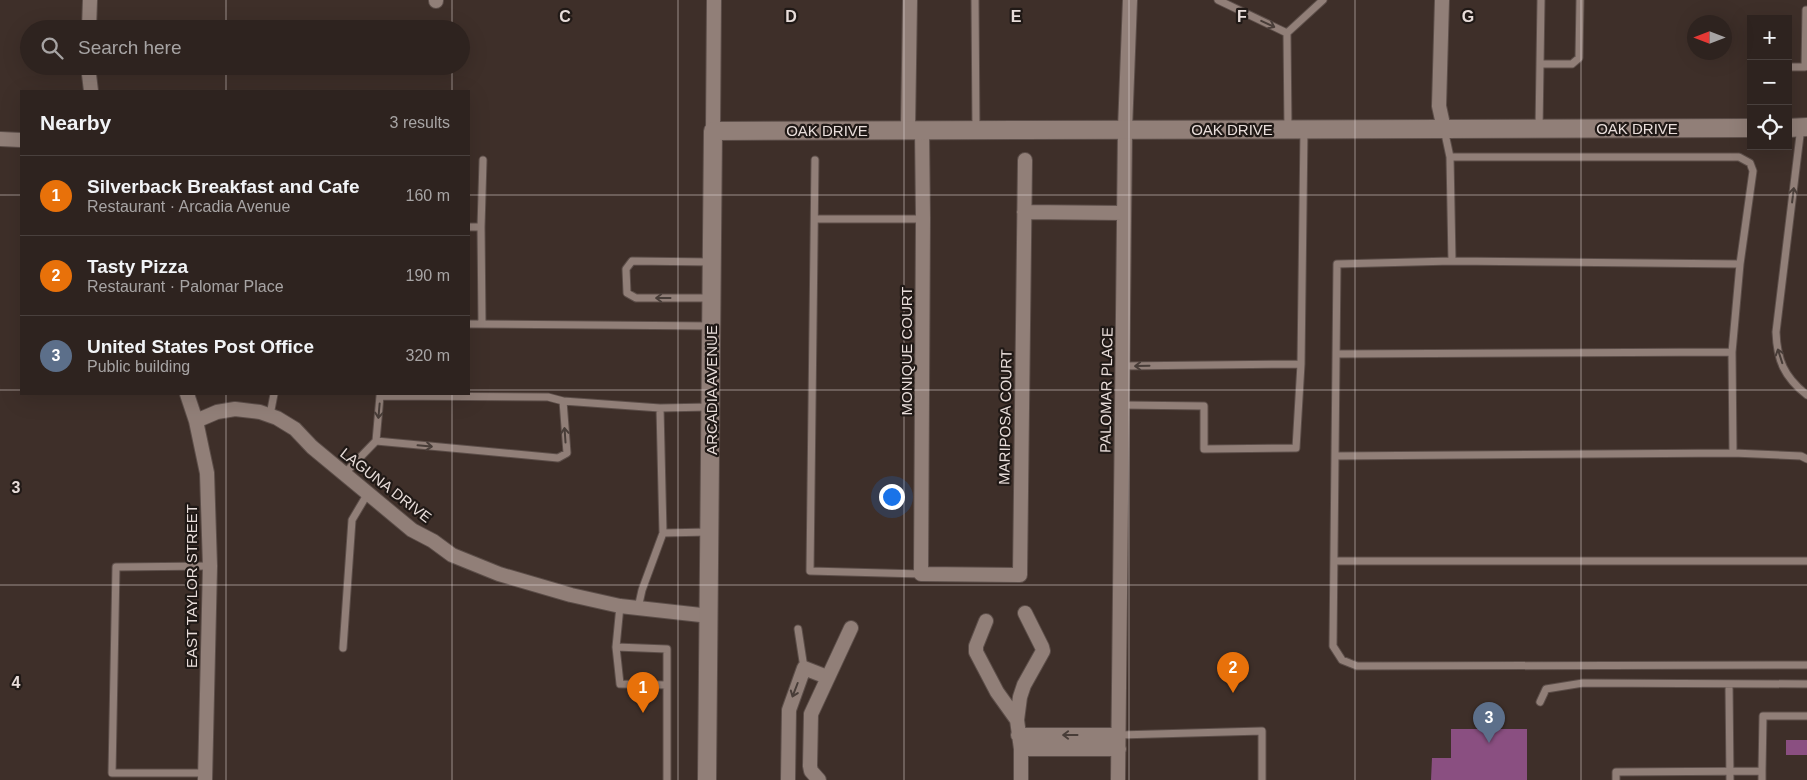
<!DOCTYPE html>
<meta charset="utf-8">
<style>
body{margin:0;font-family:Arial,sans-serif;background:#3a2f2c;color:#f1f3f6}
.controls{position:absolute;right:15px;top:15px;display:grid;overflow:hidden;border-radius:0px;box-shadow:0 5px 20px #0002}
.controls button{width:45px;height:45px;display:grid;place-items:center;padding:0;border:0;border-bottom:1px solid #49403d;background:#2e231f;color:#f1f3f6;font:25px sans-serif}
.compass{position:absolute;left:1687px;top:15px;width:45px;height:45px;border-radius:50%;background:#2e231f;box-shadow:0 5px 20px #0002;rotate:270deg}
.you{position:absolute;left:891px;top:496px;width:18px;height:18px;margin:-12px;border:4px solid #fff;border-radius:50%;background:#1a73e8;box-shadow:0 0 0 8px #1a73e833}
.badge{display:grid;place-items:center;width:32px;height:32px;border-radius:50%;background:#8c9099;color:#fff;font-size:16px;font-weight:700}
.pin{position:absolute;translate:-50% -41px;filter:drop-shadow(0 1px 2px #0008)}
.pin::after{content:'';position:absolute;top:26px;width:18px;height:15px;background:inherit;clip-path:polygon(0 0,100% 0,50% 100%)}
.list{margin:0;padding:0;list-style:none}
h2{display:flex;justify-content:space-between;align-items:center;height:65px;margin:0;padding:0 20px;font-size:21px}
h2 small{font-size:16px;font-weight:400;color:#a7a4a4}
.list li{display:grid;grid-template-columns:32px 1fr auto;gap:15px;align-items:center;box-sizing:border-box;height:80px;padding:0 20px;border-top:1px solid #49403d}
.list b{display:block;font-size:19px;white-space:nowrap}
.list p{margin:0;font-size:16px;white-space:nowrap;color:#a7a4a4}
.list em{font-size:16px;font-style:normal;color:#a7a4a4}
.icon{flex:none;width:28px;height:28px;fill:none;stroke:currentColor;stroke-width:2;stroke-linecap:round;stroke-linejoin:round}
.map{position:relative;flex:none;width:1807px;height:780px;overflow:hidden}
.search{position:absolute;background:#2e231f;box-shadow:0 5px 20px #0002;left:20px;top:20px;width:450px;height:55px;display:flex;align-items:center;gap:12px;box-sizing:border-box;padding:0 18px;border-radius:28px;color:#a7a4a4;font-size:19px}
.panel{position:absolute;background:#2e231f;box-shadow:0 5px 20px #0002;left:20px;top:90px;width:450px;height:305px;border-radius:0px}
.map>svg:first-child{display:block}
.building{fill:#8a4f81}
.lines{fill:none;stroke-linecap:round;stroke-linejoin:round}
.service-casing{stroke:#5c4e49;stroke-width:9}
.minor-casing{stroke:#5c4e49;stroke-width:16}
.tertiary-casing{stroke:#5c4e49;stroke-width:20}
.service{stroke:#917f78;stroke-width:7}
.minor{stroke:#917f78;stroke-width:14}
.tertiary{stroke:#917f78;stroke-width:18}
.oneway{stroke:#483d38}
.grid{fill:none;stroke:#e8ddda;stroke-width:1;stroke-opacity:0.55}
.labels{text-anchor:middle;dominant-baseline:central;stroke-width:4.5;stroke-linejoin:round;paint-order:stroke}
.street-label{font-size:15px;fill:#e8ddda;stroke:#201916}
.grid-label{font-size:16px;text-anchor:middle;font-weight:bold;fill:#e8ddda;stroke:#201916;stroke-width:4.5;stroke-linejoin:round;paint-order:stroke}
</style>
<div class="map">
<svg width="1807" height="780" viewBox="0 0 1807 780">
<rect width="100%" height="100%" fill="#3e2f29"/>
<!-- building -->
<path class="building" d="M1451,729h76v51h-96l1,-22h19z
M1786,740h21v15h-21z"/>
<g class="lines">
<!-- service casing -->
<g class="service-casing">
<path id="service" d="M975,0l1,129
M1218,0l69,33
M1540,64h32l7,-6 1,-58
M1788,67h17l1,-57
M1801,127l-25,205c1,28 8,45 31,63
M1288,129l-1,-96 36,-33
M1444,129l6,28 2,104
M1539,129l2,-129
M1450,157h289l11,6 3,8 -13,93 -8,88 1,101
M815,160l-5,411 111,3
M815,219h108
M469,227h12l1,97
M481,227l2,-67
M1740,264l-288,-3 -115,3 -4,382 9,14 15,6 450,-1
M711,298h-75l-9,-5 -1,-24 6,-8 80,1
M469,324l242,2
M1336,354l396,-2
M1301,364l3,-235
M563,401l97,7 50,-1
M1122,405l82,1v43l92,-1 5,-84 -178,2
M660,408l3,125
M270,415l4,-21
M1335,456l398,-3 68,3 6,3
M344,474l32,-33 4,-45 168,1 15,4 4,52 -9,5 -182,-17
M1335,561h472
M620,606l-4,41 51,2v131
M638,608l4,-18 21,-57 45,-1
M798,629l6,39
M616,647l4,37 47,1
M343,648l9,-128 16,-27
M1729,684l1,96
M1540,702l6,-13 37,-6 224,1
M1119,735l143,-4v49
M1762,771l1,-55h44
M205,773h-93l4,-206 94,-1
M1616,780v-8l146,-1v9"/>
</g>
<!-- minor casing -->
<g class="minor-casing">
<path id="minor" d="M436,0v1
M1442,0l-3,106 5,23
M89,29l1,-29
M88,66l3,25
M908,129l2,-129
M922,129l1,90 -2,355 99,1 5,-415
M713,131l1,-131
M0,139l21,1
M1024,212l100,1
M187,394l9,27 11,52 3,93 -5,214
M196,421l21,-9 18,-3 25,3 17,6 18,11 17,18 100,83 21,11 19,14 47,19 72,21 49,11 90,10
M986,621l-10,25v6l21,40 20,28 4,29v31
M1017,720l3,-23 4,-12 19,-34 -1,-4 -17,-34
M1018,735h101
M1021,749h98
M788,780l1,-70 15,-42 23,9
M819,780l-8,-9 -1,-5 1,-52 40,-86
M1118,780l7,-651 5,-129"/>
</g>
<!-- tertiary casing -->
<g class="tertiary-casing">
<path id="tertiary" d="M1788,128l19,-1
M707,780l6,-649 1038,-3"/>
</g>
<!-- service -->
<use href="#service" class="service"/>
<!-- minor -->
<use href="#minor" class="minor"/>
<!-- tertiary -->
<use href="#tertiary" class="tertiary"/>
</g>
<!-- one-way arrows -->
<defs><path id="oneway-shaft" d="M-6 0H5M1.5-3L5.5 0L1.5 3" fill="none" stroke-width="1.6" stroke-linecap="round" stroke-linejoin="round" transform="scale(1.25)"/></defs>
<g class="oneway">
<use href="#oneway-shaft" transform="translate(1268 24) rotate(25)"/>
<use href="#oneway-shaft" transform="translate(1793 195) rotate(-83)"/>
<use href="#oneway-shaft" transform="translate(663 298) rotate(180)"/>
<use href="#oneway-shaft" transform="translate(1780 356) rotate(-108)"/>
<use href="#oneway-shaft" transform="translate(1142 366) rotate(179)"/>
<use href="#oneway-shaft" transform="translate(379 411) rotate(95)"/>
<use href="#oneway-shaft" transform="translate(565 435) rotate(-94)"/>
<use href="#oneway-shaft" transform="translate(425 446) rotate(5)"/>
<use href="#oneway-shaft" transform="translate(795 690) rotate(111)"/>
<use href="#oneway-shaft" transform="translate(1070 735) rotate(-180)"/>
</g>
<!-- grid -->
<path class="grid" d="M226,0v29M452,0v29M678,0v780M904,0v780M1129,0v780M1355,0v780M1581,0v780M226,66v25M452,66v25M0,195h21M469,195h1338M0,390h21M469,390h1338M226,394v386M452,394v386M0,585h1807"/>
<g class="labels">
<!-- street labels -->
<g class="street-label">
<text x="1637" y="128">OAK DRIVE</text>
<text x="1232" y="129">OAK DRIVE</text>
<text x="827" y="130">OAK DRIVE</text>
<text transform="translate(906 351) rotate(-90)">MONIQUE COURT</text>
<text transform="translate(711 390) rotate(-90)">ARCADIA AVENUE</text>
<text transform="translate(1106 390) rotate(-89)">PALOMAR PLACE</text>
<text transform="translate(1005 417) rotate(-89)">MARIPOSA COURT</text>
<text transform="translate(386 485) rotate(38)">LAGUNA DRIVE</text>
<text transform="translate(191 586) rotate(-90)">EAST TAYLOR STREET</text>
</g>
</g>
<g class="grid-label">
<text x="565" y="22">C</text>
<text x="791" y="22">D</text>
<text x="1016" y="22">E</text>
<text x="1242" y="22">F</text>
<text x="1468" y="22">G</text>
<text x="16" y="493">3</text>
<text x="16" y="688">4</text>
</g>
</svg>
<div class="controls">
<button>+</button>
<button>−</button>
<button><svg class="icon" aria-label="locate" viewBox="0 0 24 24"><circle cx="12" cy="12" r="6"/><path d="M12 2v4M12 18v4M2 12h4M18 12h4"/></svg></button>
</div>
<svg class="compass" viewBox="-18 -18 36 36"><path d="M0-13l5 13h-10z" fill="#e53935"/><path d="M0 13l5-13h-10z" fill="#a7a4a4"/></svg>
<div class="you"></div>
<div class="pin badge" style="left:643px;top:713px;background:#e8710a">1</div>
<div class="pin badge" style="left:1233px;top:693px;background:#e8710a">2</div>
<div class="pin badge" style="left:1489px;top:743px;background:#5c6f8a">3</div>
<div class="search"><svg class="icon" aria-label="search" viewBox="0 0 24 24"><circle cx="10" cy="10" r="6"/><path d="M15 15l6 6"/></svg>Search here</div>
<section class="panel">
<h2>Nearby<small>3 results</small></h2>
<ul class="list">
<li><span class="badge" style="background:#e8710a">1</span><div><b>Silverback Breakfast and Cafe</b><p>Restaurant · Arcadia Avenue</p></div><em>160 m</em></li>
<li><span class="badge" style="background:#e8710a">2</span><div><b>Tasty Pizza</b><p>Restaurant · Palomar Place</p></div><em>190 m</em></li>
<li><span class="badge" style="background:#5c6f8a">3</span><div><b>United States Post Office</b><p>Public building</p></div><em>320 m</em></li>
</ul>
</section>
</div>
